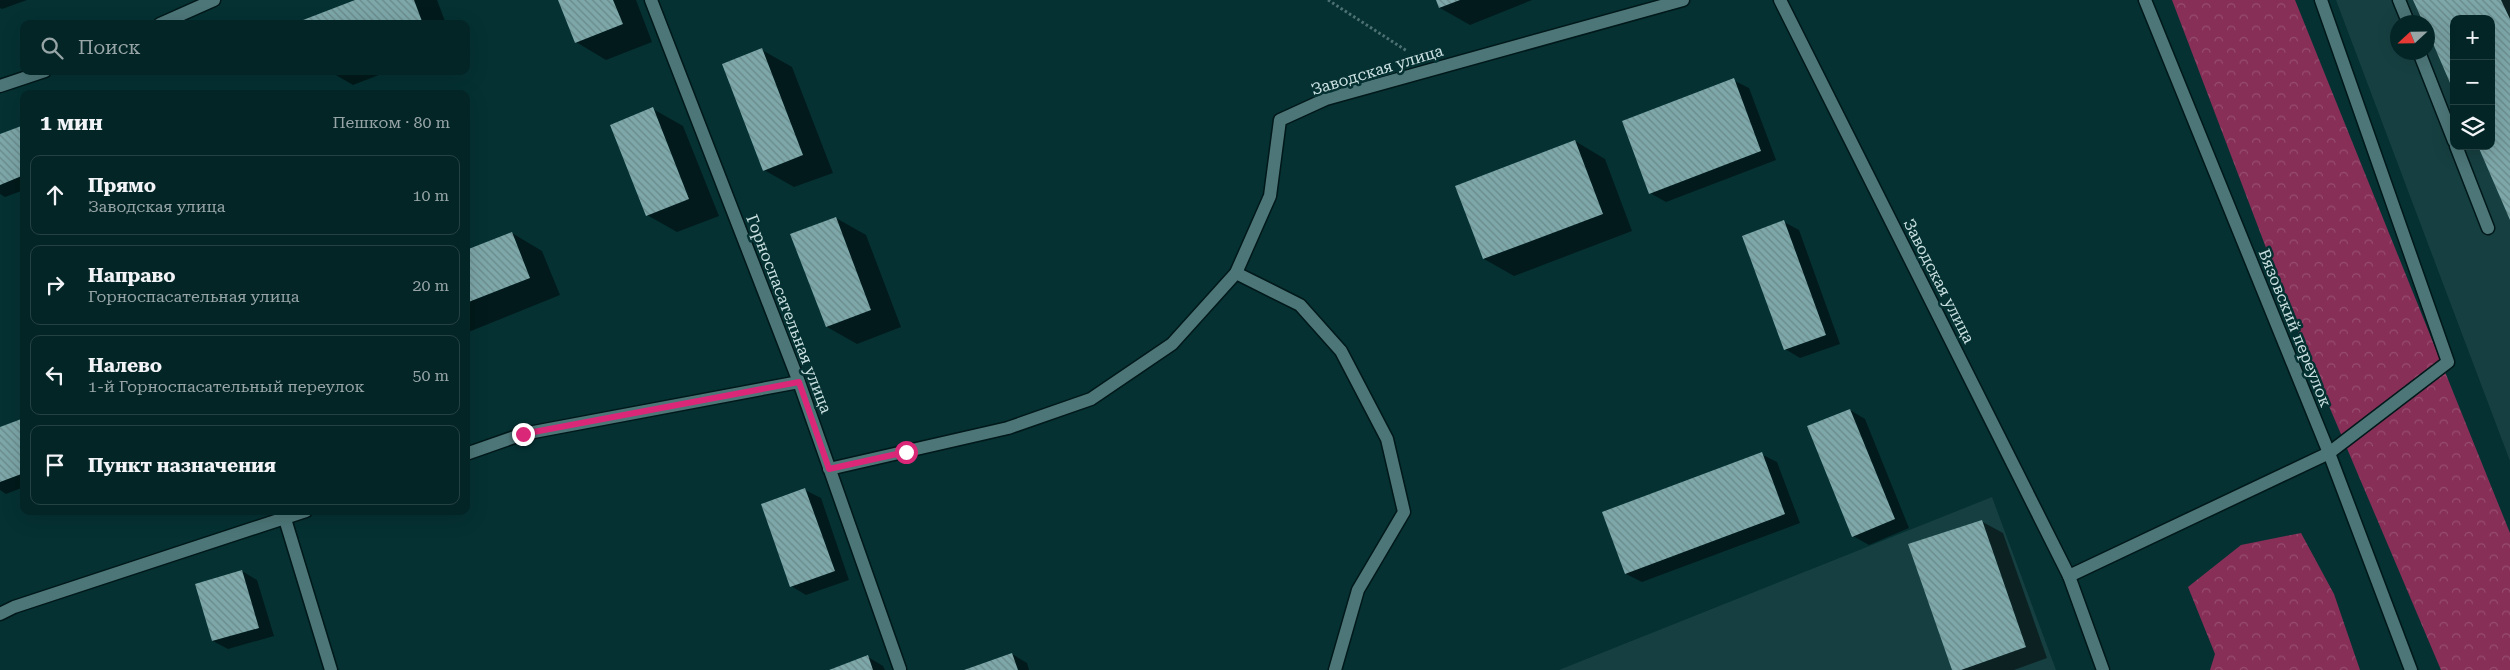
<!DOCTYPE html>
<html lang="ru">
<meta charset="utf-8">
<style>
body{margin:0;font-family:"Roboto Serif",serif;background:#0d2d2e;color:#f1f3f6}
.controls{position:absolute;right:15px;top:15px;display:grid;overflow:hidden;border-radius:10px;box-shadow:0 5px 20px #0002}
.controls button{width:45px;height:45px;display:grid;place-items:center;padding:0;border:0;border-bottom:1px solid #254243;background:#042526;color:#f1f3f6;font:25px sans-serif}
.compass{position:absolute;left:2390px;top:15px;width:45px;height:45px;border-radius:50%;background:#042526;box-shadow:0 5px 20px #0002;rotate:248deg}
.stop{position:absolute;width:15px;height:15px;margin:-11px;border:4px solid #db2777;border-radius:50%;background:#fff}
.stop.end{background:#db2777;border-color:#fff;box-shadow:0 1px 5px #0008}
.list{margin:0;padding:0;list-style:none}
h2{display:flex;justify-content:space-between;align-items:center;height:65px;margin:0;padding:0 20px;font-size:21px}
h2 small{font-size:16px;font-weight:400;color:#97a5a7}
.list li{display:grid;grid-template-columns:32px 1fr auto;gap:15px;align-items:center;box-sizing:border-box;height:80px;margin:0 10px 10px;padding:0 10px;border:1px solid #254243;border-radius:10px}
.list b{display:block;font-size:19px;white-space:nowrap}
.list p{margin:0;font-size:16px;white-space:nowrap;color:#97a5a7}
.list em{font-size:16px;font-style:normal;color:#97a5a7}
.icon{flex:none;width:28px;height:28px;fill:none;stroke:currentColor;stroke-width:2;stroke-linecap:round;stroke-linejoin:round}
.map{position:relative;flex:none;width:2510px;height:670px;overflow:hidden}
.search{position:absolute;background:#042526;box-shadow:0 5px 20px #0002;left:20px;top:20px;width:450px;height:55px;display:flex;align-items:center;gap:12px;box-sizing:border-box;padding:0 18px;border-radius:10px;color:#97a5a7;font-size:19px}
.panel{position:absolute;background:#042526;box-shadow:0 5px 20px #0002;left:20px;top:90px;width:450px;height:425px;border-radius:10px}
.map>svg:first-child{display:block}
.built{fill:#163f41;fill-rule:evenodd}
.forest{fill:url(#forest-crowns)}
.shadow{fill:#0007}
.building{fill:url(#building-back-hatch)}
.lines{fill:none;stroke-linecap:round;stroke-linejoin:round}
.service-casing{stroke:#001819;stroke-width:15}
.minor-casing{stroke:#001819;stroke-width:15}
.tertiary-casing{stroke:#001819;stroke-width:15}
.path{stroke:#4d7172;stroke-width:3;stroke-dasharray:2.5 2.5;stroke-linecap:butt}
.service{stroke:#4d7678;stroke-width:12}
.minor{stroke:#4d7678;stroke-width:12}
.tertiary{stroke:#4d7678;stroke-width:12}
.route{stroke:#db2777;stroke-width:6}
.labels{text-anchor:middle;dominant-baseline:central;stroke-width:5;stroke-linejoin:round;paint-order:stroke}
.street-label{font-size:16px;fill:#cae0e0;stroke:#053133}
</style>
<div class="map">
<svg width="2510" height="670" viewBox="0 0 2510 670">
<defs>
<pattern id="forest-crowns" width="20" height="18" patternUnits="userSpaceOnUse" patternTransform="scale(1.25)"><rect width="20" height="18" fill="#872f57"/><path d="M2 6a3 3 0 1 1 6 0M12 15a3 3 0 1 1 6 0" fill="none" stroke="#974d6f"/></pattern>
<pattern id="building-back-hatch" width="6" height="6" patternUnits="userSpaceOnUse" patternTransform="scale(1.25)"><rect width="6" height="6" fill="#7da7a9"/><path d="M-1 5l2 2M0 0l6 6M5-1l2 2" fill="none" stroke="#6a898a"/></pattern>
</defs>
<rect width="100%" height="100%" fill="#053133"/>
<!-- built -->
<path class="built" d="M2336,0h174v461zM2454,19h37v127h-37zM2398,22h30v30h-30z
M1992,497l64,173h-497z"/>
<!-- forest -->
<path class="forest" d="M2172,0h123l215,533v137h-69l-140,-330z
M2301,533l33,61 26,76h-150l5,-16 -27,-67 53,-42z"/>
<!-- shadow -->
<path class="shadow" d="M0,0h27l-25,9 -2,-1z
M359,0h78l9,24h-140z
M559,0h77l16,42 -46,18 -30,-18z
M1437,0h95l-62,25 -30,-17z
M2415,0h95v217l-19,-71v-127h-37v70l-26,-60v-7h-4z
M762,50l30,17 41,106 -39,14 -30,-17z
M329,71h60l-36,14z
M1733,80l16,8 27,72 -110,42 -16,-9z
M653,109l30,17 36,90 -42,16 -30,-17z
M24,126v64l-19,7 -5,-3v-58z
M1575,141l30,18 27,72 -118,45 -30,-17 -27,-73z
M836,218l30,17 35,92 -44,17 -30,-17z
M1784,222l15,8 41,114 -40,14 -15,-9z
M512,233l30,18 18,44 -94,38v-81z
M1850,410l15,9 44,109 -40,17 -16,-9z
M24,420v67l-18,7 -6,-4v-61z
M1761,454l16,8 23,61 -158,59 -16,-8 -22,-61z
M805,490l16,8 28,82 -43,15 -15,-9z
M1981,521l22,12 44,125 -33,12h-61z
M242,571l15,9 17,56 -46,13 -15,-8z
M1012,654l15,9 2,7h-62z
M868,657l15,9 2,4h-53z"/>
<!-- building -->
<path class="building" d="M355,0h59l9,24h-118l-2,-4z
M558,0h55l10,24 -48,19z
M1436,0h24l-21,8z
M2413,0h88l9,19v201l-32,-74h13v-127h-37v73l-26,-60v-10h-5z
M762,48l41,107 -40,16 -41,-107z
M1734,78l27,73 -112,43 -27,-73z
M653,107l36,92 -43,17 -36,-91z
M24,125v50l-24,10v-51z
M1575,140l28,74 -120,45 -28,-73z
M836,217l35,93 -45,17 -36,-93z
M1784,220l42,115 -42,15 -42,-114z
M512,232l18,46 -64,25v-53z
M1850,409l45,110 -43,18 -45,-111z
M24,418v55l-24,9v-55z
M1762,452l23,62 -160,60 -23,-62z
M805,488l30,83 -45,16 -29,-83z
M1982,520l44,127 -65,23h-9l-44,-126z
M242,570l17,58 -47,13 -17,-57z
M1012,653l6,17h-54z
M868,655l5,15h-44z"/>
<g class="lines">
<!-- service casing -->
<g class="service-casing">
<path id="service" d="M2321,0l127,362 -119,91
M2399,0l9,22
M2419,52l35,89
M2456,146l32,82
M1236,273l64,32 41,46 46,88 17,73 -46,78 -23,80"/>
</g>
<!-- minor casing -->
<g class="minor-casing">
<path id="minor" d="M651,0l148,382 101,287
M1780,0l289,576
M160,24l54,-24
M0,86l45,-15
M2329,453l82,217
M466,454l57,-20 276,-52
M829,469l179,-41 83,-29 81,-55 64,-71 34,-77 10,-76 46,-21 357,-99
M285,519l46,151
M0,614l14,-7 292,-96"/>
</g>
<!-- tertiary casing -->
<g class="tertiary-casing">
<path id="tertiary" d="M2103,670l-34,-94 260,-123 -184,-453"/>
</g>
<!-- path -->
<path class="path" d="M1328,0l79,51"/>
<!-- service -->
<use href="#service" class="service"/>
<!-- minor -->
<use href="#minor" class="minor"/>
<!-- tertiary -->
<use href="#tertiary" class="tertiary"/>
</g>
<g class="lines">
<!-- route -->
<path class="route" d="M523,434l276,-52 30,87 77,-17"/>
</g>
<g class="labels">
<!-- street labels -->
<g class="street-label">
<text transform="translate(1377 70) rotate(-17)">Заводская улица</text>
<text transform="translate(1939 281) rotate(63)">Заводская улица</text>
<text transform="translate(789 314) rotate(69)">Горноспасательная улица</text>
<text transform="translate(2295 328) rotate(68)">Вязовский переулок</text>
</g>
</g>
</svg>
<div class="controls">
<button>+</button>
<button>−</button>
<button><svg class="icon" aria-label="layers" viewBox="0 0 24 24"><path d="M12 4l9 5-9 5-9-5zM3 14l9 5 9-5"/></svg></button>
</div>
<svg class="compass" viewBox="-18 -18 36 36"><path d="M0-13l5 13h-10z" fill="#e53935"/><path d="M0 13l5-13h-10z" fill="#97a5a7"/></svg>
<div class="stop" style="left:906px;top:452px"></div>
<div class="stop end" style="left:523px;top:434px"></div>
<div class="search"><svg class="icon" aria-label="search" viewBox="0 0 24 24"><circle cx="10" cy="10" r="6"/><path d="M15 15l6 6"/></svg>Поиск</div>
<section class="panel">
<h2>1 мин<small>Пешком · 80 m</small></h2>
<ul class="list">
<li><svg class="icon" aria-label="ahead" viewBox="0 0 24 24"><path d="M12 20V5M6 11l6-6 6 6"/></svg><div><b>Прямо</b><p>Заводская улица</p></div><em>10 m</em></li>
<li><svg class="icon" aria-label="right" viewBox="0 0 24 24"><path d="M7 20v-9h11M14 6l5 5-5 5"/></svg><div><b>Направо</b><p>Горноспасательная улица</p></div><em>20 m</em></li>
<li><svg class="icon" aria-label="left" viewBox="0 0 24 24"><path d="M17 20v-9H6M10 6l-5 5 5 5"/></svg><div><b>Налево</b><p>1-й Горноспасательный переулок</p></div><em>50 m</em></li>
<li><svg class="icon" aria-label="arrive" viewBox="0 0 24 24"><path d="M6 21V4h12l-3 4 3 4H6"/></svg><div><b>Пункт назначения</b></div></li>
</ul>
</section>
</div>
